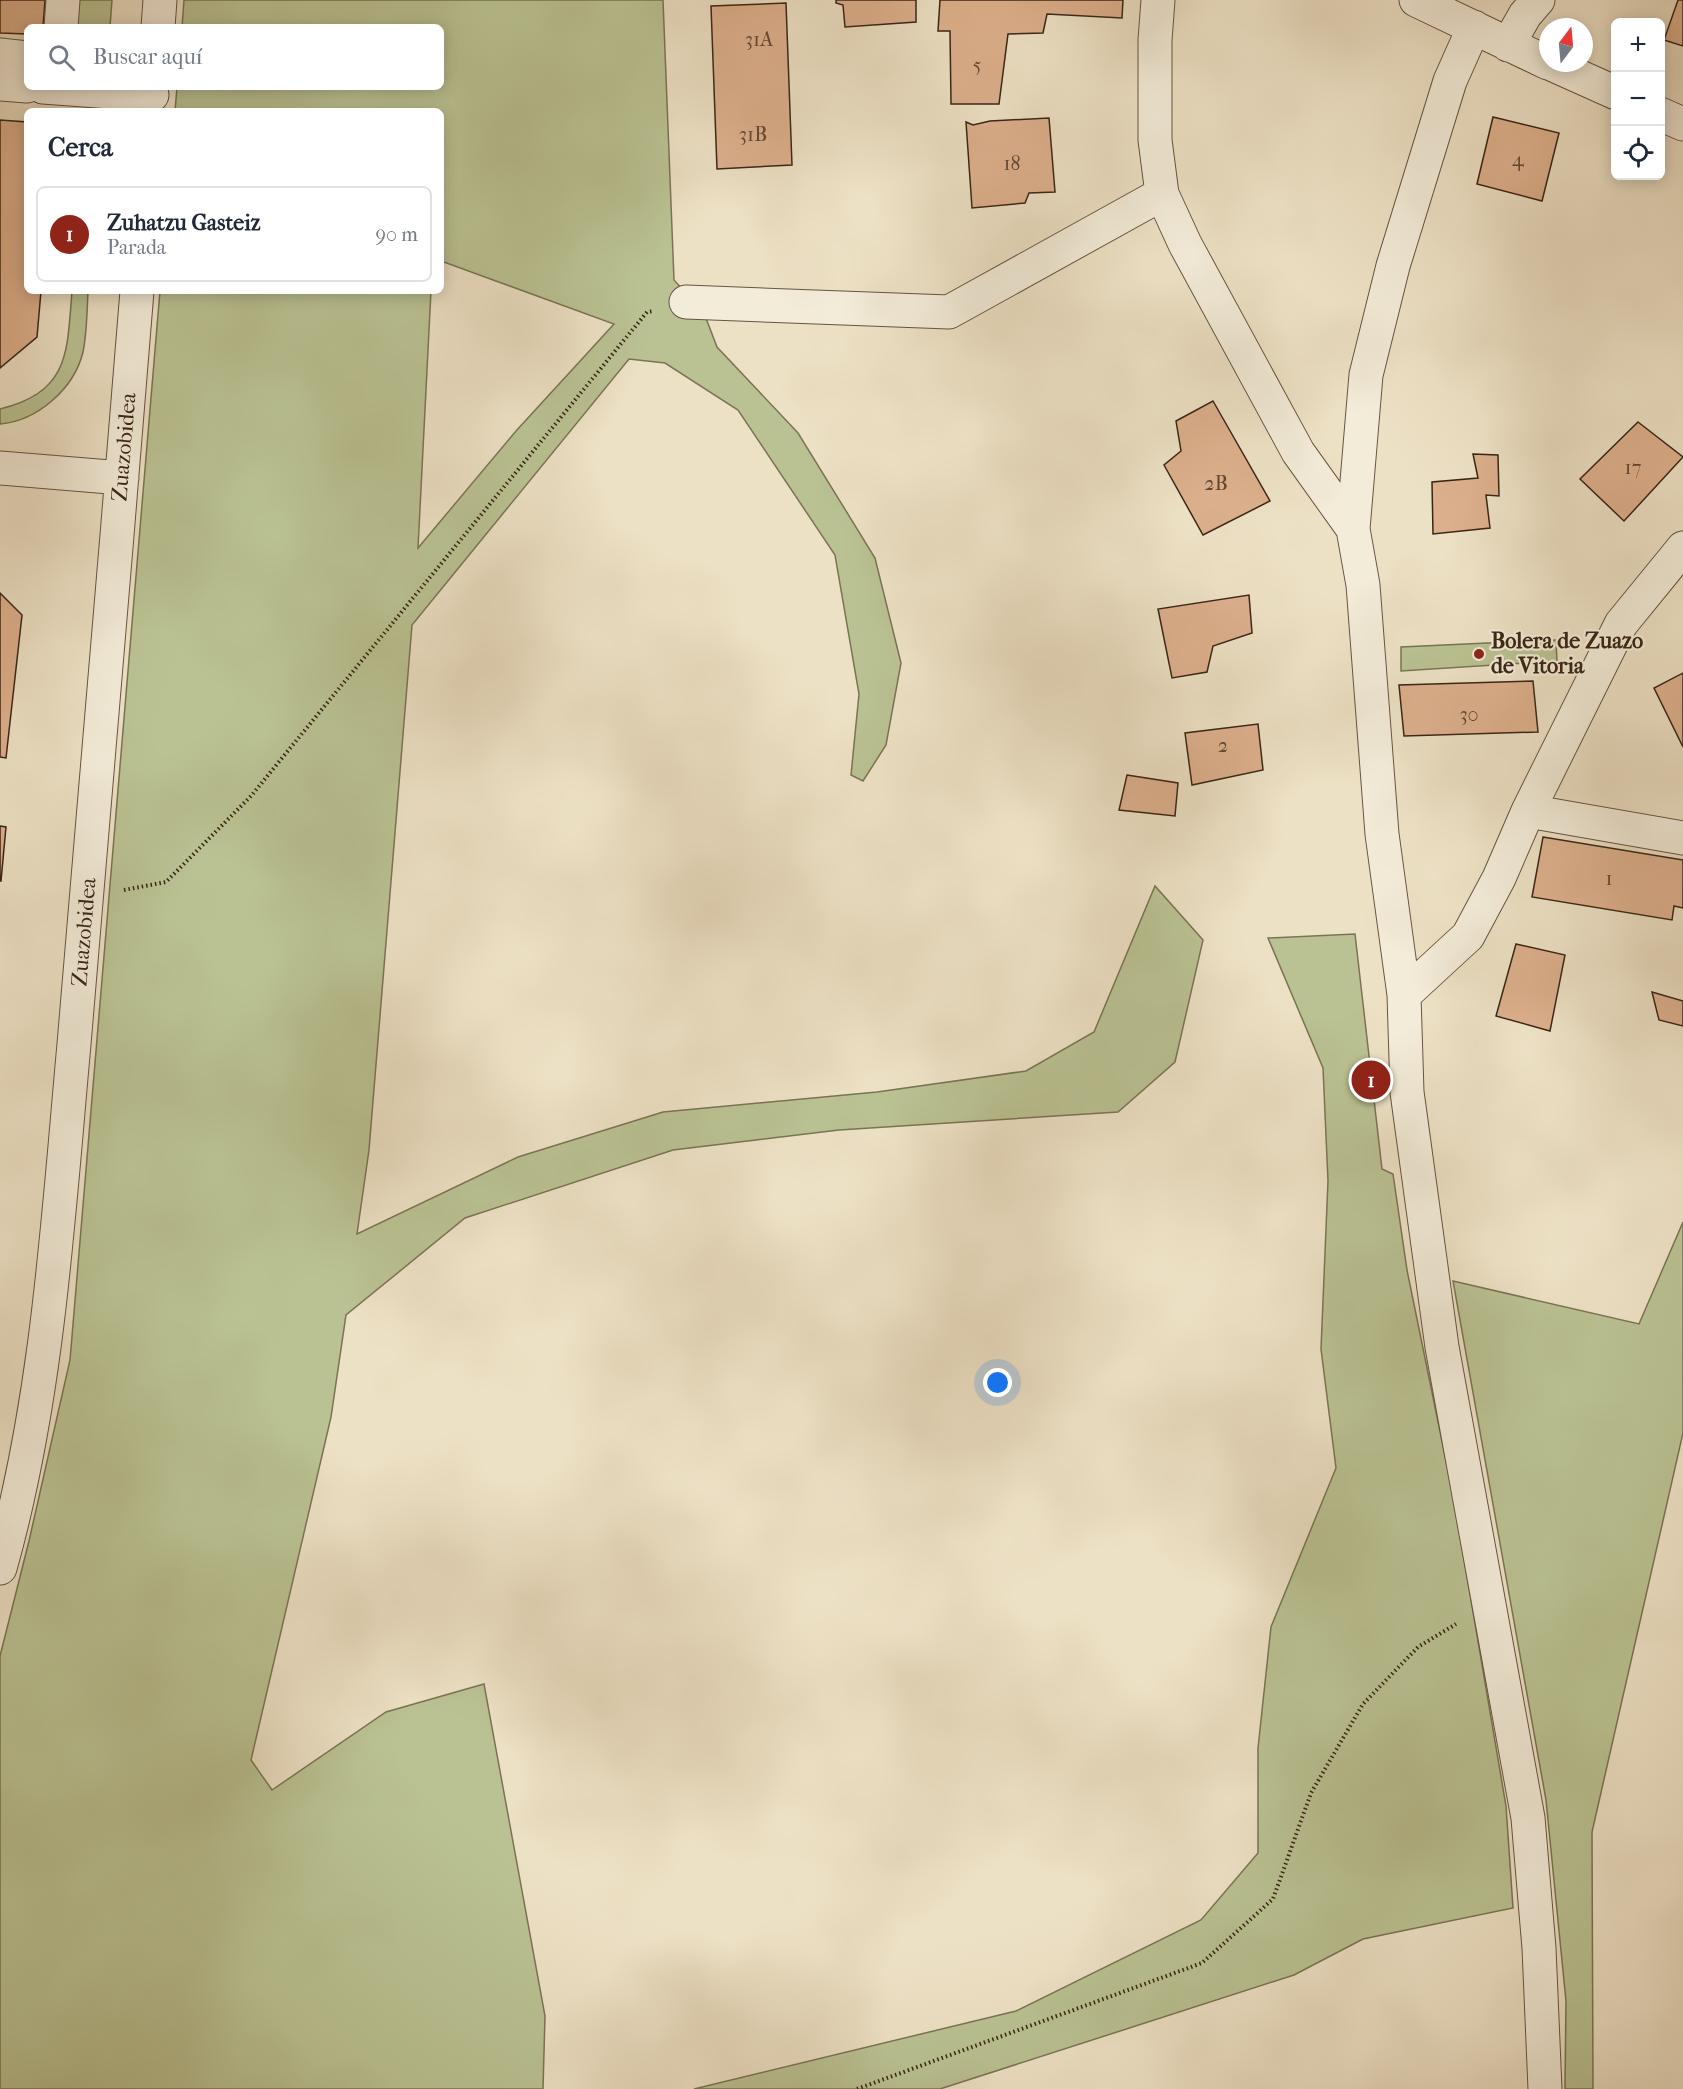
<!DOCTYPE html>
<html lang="es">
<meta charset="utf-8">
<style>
body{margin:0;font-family:"IM FELL French Canon",serif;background:#f2f2f3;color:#1f2937}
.controls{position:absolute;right:18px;top:18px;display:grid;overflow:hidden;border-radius:9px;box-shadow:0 3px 15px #0003}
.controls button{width:54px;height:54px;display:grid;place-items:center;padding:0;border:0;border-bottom:2px solid #e0e1e3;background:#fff;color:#1f2937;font:30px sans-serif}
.compass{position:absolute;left:1539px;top:18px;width:54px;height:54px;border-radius:50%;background:#fff;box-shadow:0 3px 15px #0003;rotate:16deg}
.you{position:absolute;left:998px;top:1383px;width:21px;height:21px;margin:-15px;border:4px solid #fff;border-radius:50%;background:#1a73e8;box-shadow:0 0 0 9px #1a73e833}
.badge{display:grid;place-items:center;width:39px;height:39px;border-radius:50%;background:#8f2418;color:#fff;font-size:20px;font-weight:700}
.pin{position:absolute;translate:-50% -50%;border:3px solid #fff;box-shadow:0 2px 6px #0006}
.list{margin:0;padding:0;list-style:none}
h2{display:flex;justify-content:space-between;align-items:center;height:78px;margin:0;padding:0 24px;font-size:26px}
h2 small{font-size:20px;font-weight:400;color:#747a83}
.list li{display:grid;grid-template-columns:39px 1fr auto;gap:18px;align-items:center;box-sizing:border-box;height:96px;margin:0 12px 12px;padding:0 12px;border:2px solid #e0e1e3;border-radius:9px}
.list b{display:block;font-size:22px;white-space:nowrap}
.list p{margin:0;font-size:20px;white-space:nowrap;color:#747a83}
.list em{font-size:20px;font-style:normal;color:#747a83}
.icon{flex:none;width:33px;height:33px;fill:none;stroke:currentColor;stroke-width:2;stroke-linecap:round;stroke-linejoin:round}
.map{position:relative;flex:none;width:1683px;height:2089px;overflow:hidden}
.search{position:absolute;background:#fff;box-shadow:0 3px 15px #0003;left:24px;top:24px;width:420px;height:66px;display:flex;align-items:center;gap:15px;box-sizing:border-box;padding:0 21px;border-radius:9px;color:#747a83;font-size:22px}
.panel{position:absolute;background:#fff;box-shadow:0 3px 15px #0003;left:24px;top:108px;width:420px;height:186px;border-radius:9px}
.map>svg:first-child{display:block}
.green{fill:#bac293;stroke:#7a7454;stroke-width:1.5}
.building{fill:#ddb08d;stroke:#392516;stroke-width:1.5}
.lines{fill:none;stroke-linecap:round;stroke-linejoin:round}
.minor-casing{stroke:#665442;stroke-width:35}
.path{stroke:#392516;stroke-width:4;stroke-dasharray:1.5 3;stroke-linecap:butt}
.minor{stroke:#f3ecd9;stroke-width:33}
.poi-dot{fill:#8f2418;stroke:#f3ecd9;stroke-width:2}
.labels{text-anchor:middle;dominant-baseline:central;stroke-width:4.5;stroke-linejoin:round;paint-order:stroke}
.number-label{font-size:20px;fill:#624834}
.street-label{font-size:22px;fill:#392516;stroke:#f3ecd9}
.poi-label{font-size:22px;font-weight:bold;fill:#392516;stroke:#f3ecd9;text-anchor:start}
</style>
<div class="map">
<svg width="1683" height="2089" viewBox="0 0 1683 2089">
<rect width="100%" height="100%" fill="#ede1c5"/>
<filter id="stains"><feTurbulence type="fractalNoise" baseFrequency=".00333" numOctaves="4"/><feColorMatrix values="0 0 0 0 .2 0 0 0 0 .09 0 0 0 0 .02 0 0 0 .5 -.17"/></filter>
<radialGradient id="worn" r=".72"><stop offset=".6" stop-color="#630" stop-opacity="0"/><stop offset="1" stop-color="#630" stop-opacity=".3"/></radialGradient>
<!-- green -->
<path class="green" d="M73,0h39l-2,27h-40z
M184,0h479l11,280 30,33 13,34 81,86 77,125 26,105 -15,82 -23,36 -12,-6 8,-81 -24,-139 -97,-145 -73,-47 -36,-4 -217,266 -43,525 -12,84 161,-77 145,-45 214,-20 149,-21 68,-39 61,-146 48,54 -28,122 -57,50 -279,18 -166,20 -208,68 -119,97 -15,102 -80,343 21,30 114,-78 98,-28 61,332 -2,73h-543v-433l29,-115 41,-181 90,-1069h271l-13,257 98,-117 98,-107 -173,-63v-150h-266l2,-24h264v-60h-259z
M72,291h16c-1,20 -1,41 -5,61 -9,37 -46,69 -83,72v-15c70,-17 67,-57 72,-118z
M1556,640l1,21 -156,10v-24z
M1355,934l27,235 11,5 14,96 47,230 52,306 7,102 -150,31 -69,36 -354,114h-246l322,-78 185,-91 57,-67v-105l13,-121 65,-159 -15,-119 7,-168 -5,-113 -55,-130z
M1683,1222v211l-91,399 1,257h-28l1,-88 -20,-201 -93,-519 186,43z"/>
<!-- building -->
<path class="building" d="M0,0h45l-2,27h-16v7l-27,-1z
M836,0h80v22l-71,5 -2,-22 -7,-2z
M940,0h183l-1,18 -75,-4 -4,19 -35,1 -9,70h-48l-1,-73h-12z
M1678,0h5v46l-19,-6z
M786,3l6,162 -75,4 -6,-163z
M1493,117l66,16 -17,68 -65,-17z
M1049,118l6,74 -26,1 -4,10 -53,5 -6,-86 7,3 17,-4z
M0,120l27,2v169h14l-4,46 -37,31z
M1213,401l57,100 -67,34 -39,-70 17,-14 -5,-30z
M1638,422l45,35 -59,64 -44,-42z
M1473,454l25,1 1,41 -13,-1 4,33 -57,6 -1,-52 46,-4z
M0,593l22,22 -16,143 -6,-1z
M1249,595l3,38 -39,13 -6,26 -35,6 -14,-69z
M1683,673v74l-29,-59z
M1533,681l5,51 -134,4 -5,-51z
M1258,724l5,46 -71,15 -7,-52z
M1127,775l51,8 -3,33 -56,-6z
M0,826l6,1 -5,54h-1z
M1543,837l140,23v48l-9,-2 -2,14 -140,-23z
M1516,944l49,11 -15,76 -54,-15z
M1652,992l31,9v25l-24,-6z"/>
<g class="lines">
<!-- minor casing -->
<g class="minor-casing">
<path id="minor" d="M1158,0l-3,40v100l7,54 23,50 113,208 55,77
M1416,0l132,63
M61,27l2,-27
M158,27l2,-27
M1474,27l-24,54 -57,185 -27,109 -13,154 10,56 19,249 22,161 3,97 35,255 86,471 11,130 6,141
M1508,45l17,-30 13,-15
M0,55l27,3
M1549,63l67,30
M0,84l27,2
M43,87l109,8
M1660,114l23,10
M686,302l263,10 213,-118
M0,468l122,10
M1528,811l155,27
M1404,995l64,-59 31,-58 29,-67 93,-187 62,-76
M0,1568c48,-170 58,-349 74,-524 23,-251 42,-502 63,-753"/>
</g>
<!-- path -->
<path class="path" d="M124,890l42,-8 85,-86 396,-484 7,-1
M857,2089l345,-126 71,-64 38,-106 52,-89 55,-57 38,-23"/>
<!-- minor -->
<use href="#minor" class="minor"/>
</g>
<!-- markers -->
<circle class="poi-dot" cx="1479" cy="654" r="6"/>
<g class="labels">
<!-- number labels -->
<g class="number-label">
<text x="759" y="39">31A</text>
<text x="977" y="65">5</text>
<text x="753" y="134">31B</text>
<text x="1518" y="159">4</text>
<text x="1012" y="163">18</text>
<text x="1633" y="467">17</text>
<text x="1216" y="483">2B</text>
<text x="1469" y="714">30</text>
<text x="1223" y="745">2</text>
<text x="1609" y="878">1</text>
</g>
<!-- street labels -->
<g class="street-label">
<text transform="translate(124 447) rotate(-85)">Zuazobidea</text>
<text transform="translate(84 932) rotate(-85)">Zuazobidea</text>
</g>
<!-- poi labels -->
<g class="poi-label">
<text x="1491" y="641">Bolera de Zuazo<tspan x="1491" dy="25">de Vitoria</tspan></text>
</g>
</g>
<rect width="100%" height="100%" filter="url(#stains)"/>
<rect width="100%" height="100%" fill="url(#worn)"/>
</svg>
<div class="controls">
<button>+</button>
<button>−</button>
<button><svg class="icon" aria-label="locate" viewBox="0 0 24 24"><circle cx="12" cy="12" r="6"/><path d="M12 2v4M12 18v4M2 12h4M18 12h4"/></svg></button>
</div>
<svg class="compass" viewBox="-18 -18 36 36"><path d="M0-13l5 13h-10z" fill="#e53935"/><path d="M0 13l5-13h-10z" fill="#747a83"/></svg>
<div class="you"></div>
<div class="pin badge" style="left:1371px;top:1080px">1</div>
<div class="search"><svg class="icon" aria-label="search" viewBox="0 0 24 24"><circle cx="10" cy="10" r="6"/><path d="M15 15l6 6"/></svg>Buscar aquí</div>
<section class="panel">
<h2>Cerca<small></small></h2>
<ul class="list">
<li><span class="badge">1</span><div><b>Zuhatzu Gasteiz</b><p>Parada</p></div><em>90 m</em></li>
</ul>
</section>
</div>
